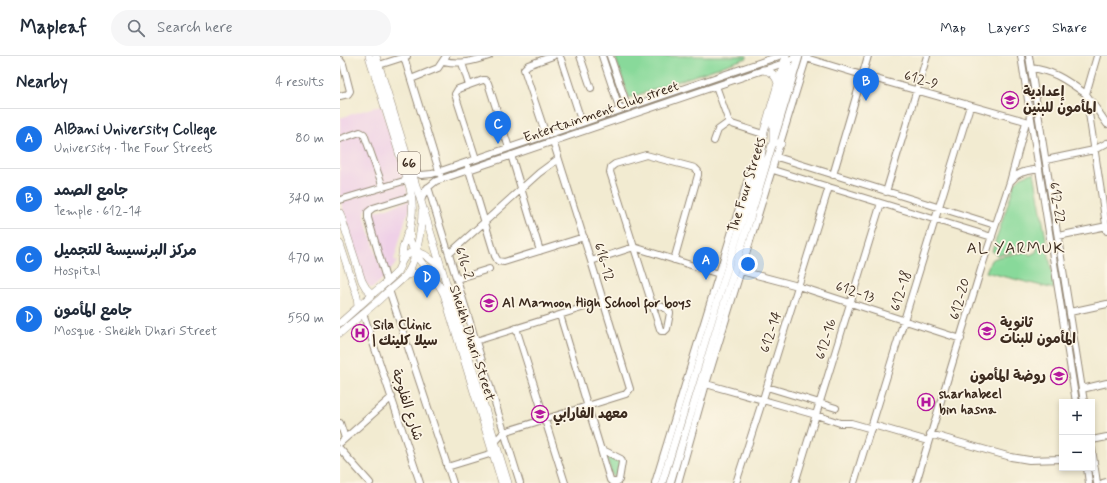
<!DOCTYPE html>
<meta charset="utf-8">
<style>
body{margin:0;font-family:Mynerve,"Playpen Sans Arabic",sans-serif;background:#f6f6f7;color:#1f2937}
.controls{position:absolute;right:12px;bottom:12px;display:grid;overflow:hidden;border-radius:0px;box-shadow:0 2px 6px #0003}
.controls button{width:36px;height:36px;display:grid;place-items:center;padding:0;border:0;border-bottom:1px solid #e0e1e3;background:#fff;color:#1f2937;font:20px sans-serif}
.you{position:absolute;left:408px;top:208px;width:14px;height:14px;margin:-10px;border:3px solid #fff;border-radius:50%;background:#1a73e8;box-shadow:0 0 0 6px #1a73e833}
.badge{display:grid;place-items:center;width:26px;height:26px;border-radius:50%;background:#1a73e8;color:#fff;font-size:13px;font-weight:700}
.pin{position:absolute;translate:-50% -33px;filter:drop-shadow(0 1px 2px #0008)}
.pin::after{content:'';position:absolute;top:21px;width:14px;height:12px;background:inherit;clip-path:polygon(0 0,100% 0,50% 100%)}
.list{margin:0;padding:0;list-style:none}
h2{display:flex;justify-content:space-between;align-items:center;height:52px;margin:0;padding:0 16px;font-size:17px}
h2 small{font-size:13px;font-weight:400;color:#747a83}
.list li{display:grid;grid-template-columns:26px 1fr auto;gap:12px;align-items:center;box-sizing:border-box;height:60px;padding:0 16px;border-top:1px solid #e0e1e3}
.list b{display:block;font-size:15px;white-space:nowrap}
.list p{margin:0;font-size:13px;white-space:nowrap;color:#747a83}
.list em{font-size:13px;font-style:normal;color:#747a83}
.icon{flex:none;width:22px;height:22px;fill:none;stroke:currentColor;stroke-width:2;stroke-linecap:round;stroke-linejoin:round}
.map{position:relative;flex:none;width:767px;height:427px;overflow:hidden}
header{display:flex;align-items:center;gap:24px;box-sizing:border-box;height:56px;padding:0 20px;background:#fff;border-bottom:1px solid #e0e1e3}
header strong{font-size:19px}
nav{display:flex;gap:22px;margin-inline-start:auto;font-size:14px}
.search{width:280px;height:36px;background:#f6f6f7;display:flex;align-items:center;gap:10px;box-sizing:border-box;padding:0 14px;border-radius:22px;color:#747a83;font-size:15px}
main{display:flex}
aside{flex:1;background:#fff}
.map>svg:first-child{display:block}
.built{fill:#efd0e7}
.green{fill:#88d99a;stroke:#62825c}
.lines{fill:none;stroke-linecap:round;stroke-linejoin:round}
.minor-casing{stroke:#968a78;stroke-width:8}
.major-casing{stroke:#968a78;stroke-width:8}
.minor{stroke:#fff;stroke-width:6}
.major{stroke:#fff;stroke-width:7}
.labels{text-anchor:middle;dominant-baseline:central;stroke-width:3.5;stroke-linejoin:round;paint-order:stroke}
.shield{fill:#fcf5e5;stroke:#75675a;stroke-width:1}
.shield-label{font-size:13px;font-weight:bold;fill:#3b2a1e}
.street-label{font-size:14px;fill:#3b2a1e;stroke:#fcf5e5}
.poi-label{font-size:14px;font-weight:bold;fill:#3b2a1e;stroke:#fcf5e5;text-anchor:start}
.quarter-label{font-size:16px;letter-spacing:1px;fill:#3b2a1e;stroke:#fcf5e5}
</style>
<header>
<strong>Mapleaf</strong>
<div class="search"><svg class="icon" aria-label="search" viewBox="0 0 24 24"><circle cx="10" cy="10" r="6"/><path d="M15 15l6 6"/></svg>Search here</div>
<nav><a>Map</a><a>Layers</a><a>Share</a></nav>
</header>
<main>
<aside>
<h2>Nearby<small>4 results</small></h2>
<ul class="list">
<li><span class="badge">A</span><div><b>AlBani University College</b><p>University · The Four Streets</p></div><em>80 m</em></li>
<li><span class="badge">B</span><div><b>جامع الصمد</b><p>Temple · 612-14</p></div><em>340 m</em></li>
<li><span class="badge">C</span><div><b>مركز البرنسيسة للتجميل</b><p>Hospital</p></div><em>470 m</em></li>
<li><span class="badge">D</span><div><b>جامع المأمون</b><p>Mosque · Sheikh Dhari Street</p></div><em>550 m</em></li>
</ul>
</aside>
<div class="map">
<svg width="767" height="427" viewBox="0 0 767 427">
<rect width="100%" height="100%" fill="#fcf5e5"/>
<filter id="ink" filterUnits="userSpaceOnUse"><feTurbulence type="fractalNoise" baseFrequency=".025" numOctaves="2"/><feDisplacementMap in="SourceGraphic" scale="8" xChannelSelector="R" yChannelSelector="G"/><feConvolveMatrix kernelMatrix="1 2 1 2 8 2 1 2 1" color-interpolation-filters="sRGB"/></filter>
<filter id="wash" filterUnits="userSpaceOnUse"><feTurbulence type="fractalNoise" baseFrequency=".012" numOctaves="4" result="noise"/><feDisplacementMap in="SourceGraphic" scale="16" xChannelSelector="R" yChannelSelector="G"/><feGaussianBlur stdDeviation="0.9" result="paint"/><feColorMatrix in="noise" values="0 0 0 0 0 0 0 0 0 0 0 0 0 0 0 0 0 1.4 0 .05"/><feComposite in="paint" operator="in"/></filter>
<g filter="url(#wash)">
<rect width="100%" height="100%" fill="#f2ebd1"/>
<!-- built -->
<path class="built" d="M41,49l23,73 -20,7 -18,-54 -6,-2 -20,6v-17z
M22,76l18,54 -40,12v-60z
M65,126l3,13 -38,11 -5,5v7l19,59 -11,11h-2l-8,-8 -22,-78z
M70,144l-1,12 -3,5 -12,43 3,1 -3,5 -7,8 -17,-58 2,-3z"/>
<!-- green -->
<path class="green" d="M275,0h132v2l-118,40z
M694,116l19,106 1,11 -68,-17 5,-12 7,-3 28,-5 4,3 6,-3 1,-2 -1,-5 -4,-1 -6,2v4l-29,5 -5,-4 23,-68 6,-6z
M266,399l13,7 1,4 -4,11 -4,-1z"/>
</g>
<g filter="url(#ink)">
<g class="lines">
<!-- minor casing -->
<g class="minor-casing">
<path id="minor" d="M219,0l2,3 21,64
M240,0l11,32
M262,0l18,54
M270,0l18,52
M681,0l55,346
M689,0l55,346
M757,0l-11,38 21,30
M64,1l36,117
M466,2l56,17 167,47
M0,4l3,4 7,27 -2,3 -8,2
M104,5c16,4 29,0 45,-5
M122,7l7,22
M39,9l28,-9
M691,12c24,3 36,13 55,26l21,137
M71,23l27,-11 8,-12
M376,30l13,36 3,2 31,10
M206,79l-22,-66 4,-4 25,-9
M0,83l20,-7 4,2 19,53
M374,85l4,-11 11,-8
M171,99l29,96
M437,101l218,68
M136,103l-21,-65 3,-5 25,-9h2l3,3 21,65
M706,104l48,-10 13,-7
M128,111l27,89 3,5 6,1 80,-25
M433,114l219,67
M71,115l10,4 11,-1 347,-118
M493,119l35,-119
M672,124c6,-9 17,-9 27,-11
M88,131l92,296
M546,136l41,-136
M0,144l67,-20
M81,145l4,-11 11,-9 348,-118 13,-7
M718,180l49,-10
M109,198l90,-81 19,-14
M251,205l43,-14 85,27
M401,215l57,15 163,53
M117,223l32,-10
M47,226l-19,-64v-6l5,-4 39,-12
M49,234l64,193
M311,246l16,7 3,4 -3,16 -2,2h-4l-1,-2 -50,-157 1,-5 4,-3 31,-9 49,13 3,3v4l-24,85
M730,256l37,-8
M23,257l57,170
M220,259l50,165 2,2h5l2,-2 3,-18 -1,-3 -20,-10
M176,272l49,155
M136,285l128,-40
M366,328l110,31 24,8h11l21,6
M427,331l69,21
M742,333l25,-6
M0,367l5,15
M533,369l55,16
M590,378l81,23 18,3 33,-1
M752,384l15,-3
M155,386l9,-10 122,-38 4,-5 -39,-128 -38,-120
M0,387l52,-46
M0,393l30,34
M752,393l5,34
M107,411l46,-14
M747,412l2,15
M315,427l100,-327 4,-7 4,-3
M338,427l28,-99 101,-328
M396,427l27,-84 66,-212
M455,427l86,-280
M514,427l116,-377
M576,427l65,-214 29,-87 16,-60
M763,427l4,-1"/>
</g>
<!-- major casing -->
<g class="major-casing">
<path id="major" d="M29,0l41,132c2,9 3,18 2,27 -1,9 -4,16 -2,25 5,22 25,34 34,54l58,189
M36,0l132,427
M423,14c8,1 13,6 15,13
M441,88l-8,-2v-18l15,-52 1,-7 -4,-9
M0,157l22,68 4,7 6,6
M0,188l17,52 1,11
M61,207l2,-16 5,-15
M66,219l11,-2 14,4
M36,235c7,-6 15,-12 21,-19 3,-5 4,-10 7,-14 13,-15 28,2 37,11
M41,242c8,-8 18,-15 25,-23 10,-12 16,-48 16,-64
M0,267l35,-31
M0,277l40,-34
M322,427l99,-325 3,-27 22,-75
M330,427l129,-427"/>
</g>
<!-- minor -->
<use href="#minor" class="minor"/>
<!-- major -->
<use href="#major" class="major"/>
</g>
</g>
<!-- icons -->
<defs>
<g id="school-ring" transform="scale(0.9)"><circle r="9.5" fill="#fcf5e5" stroke="#b5179e" stroke-width="1.5"/><path d="M0-5L7-2L0 1L-7-2ZM-4 1L0 2.5L4 1V4Q0 6-4 4Z" fill="#b5179e"/></g>
<g id="hospital-ring" transform="scale(0.9)"><circle r="9.5" fill="#fcf5e5" stroke="#b5179e" stroke-width="1.5"/><path d="M-5-5h3v3.5h4V-5h3V5h-3V1.5h-4V5h-3Z" fill="#b5179e"/></g>
</defs>
<g fill-rule="evenodd">
<use href="#school-ring" x="670" y="44"/>
<use href="#school-ring" x="149" y="247"/>
<use href="#school-ring" x="647" y="275"/>
<use href="#hospital-ring" x="20" y="277"/>
<use href="#school-ring" x="719" y="320"/>
<use href="#hospital-ring" x="586" y="346"/>
<use href="#school-ring" x="200" y="358"/>
</g>
<g class="labels">
<!-- shield labels -->
<rect class="shield" x="58" y="96" width="22" height="22" rx="3"/>
<g class="shield-label">
<text x="69" y="107">66</text>
</g>
<!-- street labels -->
<g class="street-label">
<text transform="translate(581 24) rotate(16)">612-9</text>
<text transform="translate(261 56) rotate(-19)">Entertainment Club street</text>
<text transform="translate(407 129) rotate(-73)">The Four Streets</text>
<text transform="translate(717 147) rotate(81)">612-22</text>
<text transform="translate(264 206) rotate(73)">616-12</text>
<text transform="translate(124 207) rotate(73)">616-2</text>
<text transform="translate(561 235) rotate(-73)">612-18</text>
<text transform="translate(515 236) rotate(18)">612-13</text>
<text transform="translate(620 243) rotate(-74)">612-20</text>
<text transform="translate(431 276) rotate(-72)">612-14</text>
<text transform="translate(486 283) rotate(-73)">612-16</text>
<text transform="translate(132 287) rotate(72)">Sheikh Dhari Street</text>
<text transform="translate(67 349) rotate(72)">شارع الفلوجة</text>
</g>
<!-- poi labels -->
<g class="poi-label">
<text x="683" y="36">إعدادية<tspan x="683" dy="16">المأمون للبنين</tspan></text>
<text x="162" y="247">Al Mamoon High School for boys</text>
<text x="660" y="267">ثانوية<tspan x="660" dy="16">المأمون للبنات</tspan></text>
<text x="33" y="269">Sila Clinic<tspan x="33" dy="16">| سيلا كلينك</tspan></text>
<text x="706" y="320" text-anchor="end">روضة المأمون</text>
<text x="599" y="338">sharhabeel<tspan x="599" dy="16">bin hasna</tspan></text>
<text x="213" y="358">معهد الفارابي</text>
</g>
<!-- quarter labels -->
<g class="quarter-label">
<text x="676" y="192">AL YARMUK</text>
</g>
</g>
</svg>
<div class="controls">
<button>+</button>
<button>−</button>
</div>
<div class="you"></div>
<div class="pin badge" style="left:366px;top:224px">A</div>
<div class="pin badge" style="left:526px;top:45px">B</div>
<div class="pin badge" style="left:158px;top:88px">C</div>
<div class="pin badge" style="left:87px;top:242px">D</div>
</div>
</main>
